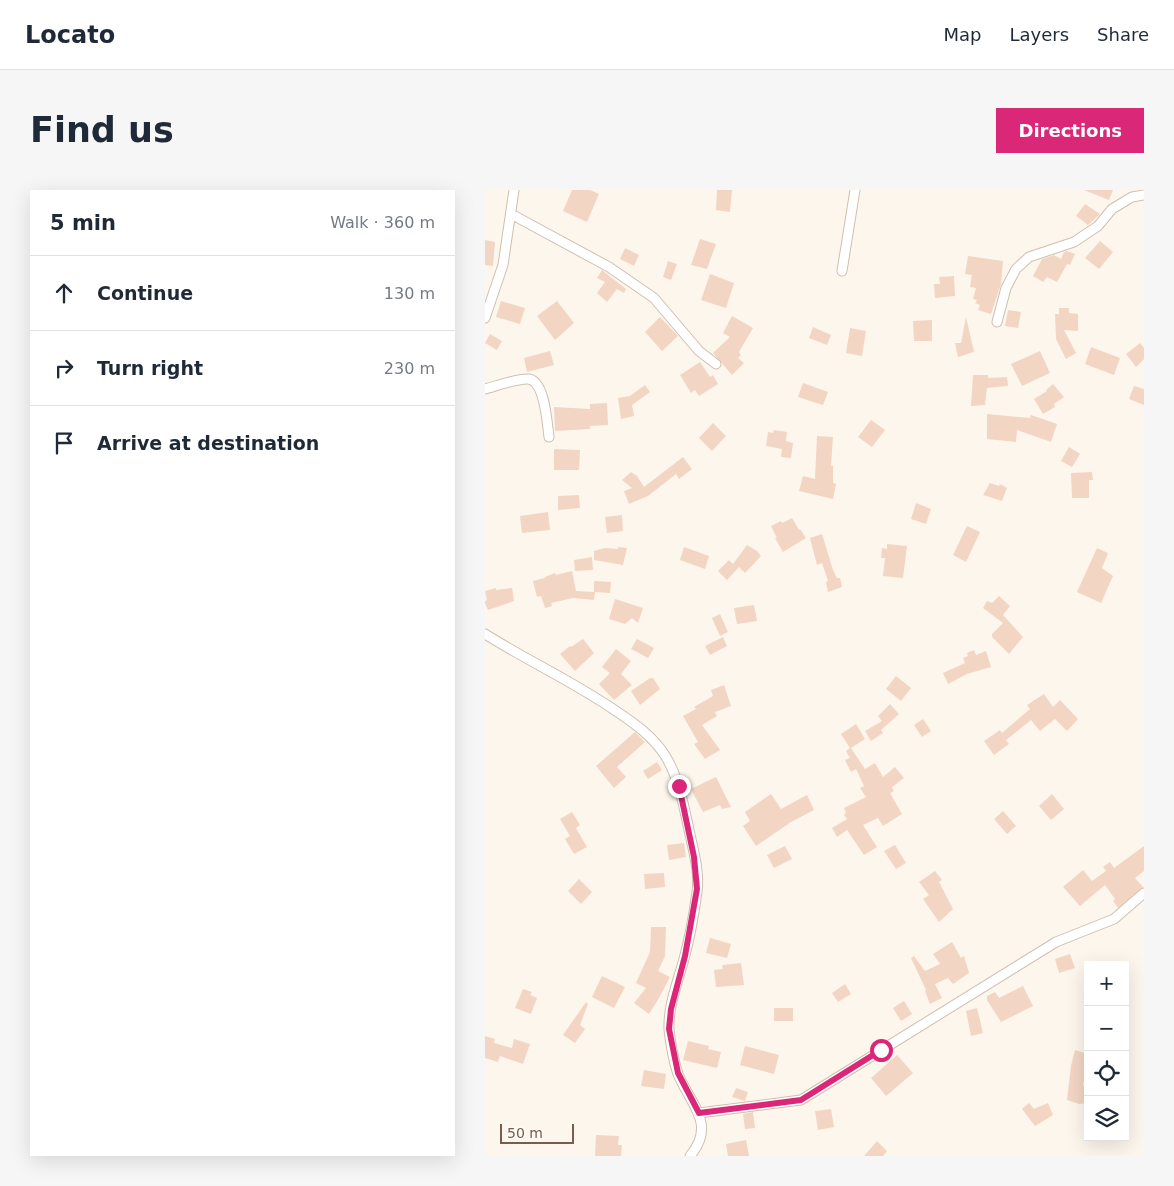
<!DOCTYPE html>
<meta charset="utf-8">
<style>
body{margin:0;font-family:"DejaVu Sans",sans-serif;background:#f6f6f7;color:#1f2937}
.controls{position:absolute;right:15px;bottom:15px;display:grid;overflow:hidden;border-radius:0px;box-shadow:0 5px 20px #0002}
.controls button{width:45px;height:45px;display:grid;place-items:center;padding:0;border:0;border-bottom:1px solid #e0e1e3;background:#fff;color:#1f2937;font:25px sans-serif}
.scale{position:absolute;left:15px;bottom:12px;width:74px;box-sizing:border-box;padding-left:5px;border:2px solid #7a5c4d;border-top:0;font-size:14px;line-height:18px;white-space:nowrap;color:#7a5c4d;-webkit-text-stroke:4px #fffaf3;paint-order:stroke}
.stop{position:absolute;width:15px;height:15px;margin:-11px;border:4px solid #db2777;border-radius:50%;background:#fff}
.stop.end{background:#db2777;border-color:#fff;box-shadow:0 1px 5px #0008}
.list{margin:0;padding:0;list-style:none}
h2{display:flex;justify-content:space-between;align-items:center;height:65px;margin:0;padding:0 20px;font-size:21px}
h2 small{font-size:16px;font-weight:400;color:#747a83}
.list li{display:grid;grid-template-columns:32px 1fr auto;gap:15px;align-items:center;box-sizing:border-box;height:75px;padding:0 20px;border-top:1px solid #e0e1e3}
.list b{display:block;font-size:19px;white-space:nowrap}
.list em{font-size:16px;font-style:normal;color:#747a83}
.icon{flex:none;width:28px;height:28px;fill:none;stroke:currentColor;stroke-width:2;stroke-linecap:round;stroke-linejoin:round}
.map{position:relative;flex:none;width:659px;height:966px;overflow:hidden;border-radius:0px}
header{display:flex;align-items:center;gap:30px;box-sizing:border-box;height:70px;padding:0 25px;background:#fff;border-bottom:1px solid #e0e1e3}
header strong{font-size:24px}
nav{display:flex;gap:28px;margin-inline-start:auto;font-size:18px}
.intro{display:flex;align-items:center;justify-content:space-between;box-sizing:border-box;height:120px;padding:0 30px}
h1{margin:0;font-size:35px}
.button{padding:12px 22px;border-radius:0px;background:#db2777;color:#fff;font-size:18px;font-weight:700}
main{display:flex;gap:30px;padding:0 30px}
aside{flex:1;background:#fff;border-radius:0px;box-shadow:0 5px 20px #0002}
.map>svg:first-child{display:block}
.building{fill:#f3d5c3}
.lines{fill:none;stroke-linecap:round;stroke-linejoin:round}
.minor-casing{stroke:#d1beb0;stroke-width:11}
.minor{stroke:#fff;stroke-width:9}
.route{stroke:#db2777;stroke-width:6}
</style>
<header>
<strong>Locato</strong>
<nav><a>Map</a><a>Layers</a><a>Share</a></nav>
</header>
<div class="intro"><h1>Find us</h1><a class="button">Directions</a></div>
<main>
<aside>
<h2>5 min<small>Walk · 360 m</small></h2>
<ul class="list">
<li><svg class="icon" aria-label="ahead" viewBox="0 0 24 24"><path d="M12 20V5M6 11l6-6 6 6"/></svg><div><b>Continue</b></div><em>130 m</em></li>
<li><svg class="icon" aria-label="right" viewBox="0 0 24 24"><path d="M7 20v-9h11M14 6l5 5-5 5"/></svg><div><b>Turn right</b></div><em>230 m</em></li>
<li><svg class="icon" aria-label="arrive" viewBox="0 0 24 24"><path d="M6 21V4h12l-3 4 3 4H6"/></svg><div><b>Arrive at destination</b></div></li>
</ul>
</aside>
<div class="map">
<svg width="659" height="966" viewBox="0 0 659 966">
<rect width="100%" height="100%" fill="#fdf6ec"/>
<!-- building -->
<path class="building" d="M87,0h18l9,4 -12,28 -24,-11z
M232,0h15l-2,22 -14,-2z
M599,0h29l-4,10z
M600,14l15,10 -12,11 -12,-9z
M215,49l16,5 -9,25 -16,-4z
M0,50l10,2 -2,24 -8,-1z
M615,51l13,11 -14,17 -14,-11z
M140,58l14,7 -5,11 -14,-7z
M582,61l8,3 -5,11 -3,-1 -10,18 -10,-5 -4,5 -10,-6 9,-17 12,-4 7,4 3,-7z
M483,66l35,5 -2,23 -10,30 -13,-4 2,-5 -5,-2 2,-3 -4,-1 3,-11 -6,-1 2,-12 -7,-1z
M183,71l9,3 -6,16 -8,-3z
M117,80l24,19 -2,4 -7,-4 -10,13 -10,-9 8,-11 -8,-4z
M225,84l24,9 -8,25 -25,-8z
M469,86l1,20 -20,2 -1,-14h6l-1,-7z
M16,111l24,7 -5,16 -24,-7z
M72,111l17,22 -19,17 -18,-24z
M574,118h10v5l9,1v17l-14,-1 12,23 -10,6 -10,-20 -1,-25h4z
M523,120l13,2 -3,16 -13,-2z
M247,126l21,12 -14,24 2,3 -3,3 6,5 -12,12 -19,-22 17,-16 -7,-4z
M175,127l18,19 -16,15 -17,-19z
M481,127l8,35 -16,5 -3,-14h6z
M447,130v21h-18l-1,-20z
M328,137l18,8 -4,10 -18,-7z
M365,138l16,3 -4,25 -16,-3z
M5,144l12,7 -5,9 -12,-7z
M655,153l4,5v11l-8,8 -10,-13z
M606,157l29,11 -6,17 -29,-11z
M65,161l4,14 -27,7 -3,-14z
M555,161l10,22 -28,13 -11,-22z
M215,172l10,15 3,-2 5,9 -19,12 -4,-6 -4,3 -11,-18z
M488,185h15v3l19,-1 1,9 -21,2 -2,17 -14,1z
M318,193l25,9 -5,13 -25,-8z
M568,194l11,13 -10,7 1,3 -12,7 -9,-15 13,-8 -1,-1z
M160,195l5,7 -18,13 2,11 -13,3 -3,-21 12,-2z
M649,196l10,3v16l-15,-6z
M122,213l1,22 -18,1v3l-35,2 -1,-24 36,2v-5z
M502,224l43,4 1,-3 26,9 -6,18 -34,-12 -1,12 -29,-3z
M386,230l14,10 -13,17 -14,-10z
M228,233l13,13 -14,15 -13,-13z
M289,240l13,2 -1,9 7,2 -2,15 -10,-1 1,-8 -16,-3 2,-14 5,1z
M332,246l16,1 -2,29h2v17l3,1 -3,15 -34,-8 4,-15 12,3z
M584,257l11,7 -8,13 -11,-6z
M69,259l26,1 -1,20h-25z
M198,267l9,12 -13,10 -3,-5 -28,22 -19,8 -5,-13 8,-3 -10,-8 9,-8 6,4 7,11z
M607,282l1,8h-4v18h-17l-1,-25z
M505,293l9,3 1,-2 7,4 -5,13 -19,-6z
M94,305l1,13 -22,2v-14z
M431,313l15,6 -5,15 -15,-5z
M63,322l2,18 -28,3 -2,-17z
M137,325l1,16 -16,2 -2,-16z
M307,328l7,12 1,-1 6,9 -23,14 -8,-14h2l-6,-12 10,-5 1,2z
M482,336l13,6 -14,30 -13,-7z
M337,344l11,36 4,8h3l2,9 -14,5 -2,-10 2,-1 -6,-18 -5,2 -7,-27z
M402,354l20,2 -4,32 -20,-2 2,-18h-4l1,-10 5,1z
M262,355l10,6 4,5 -16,17 -6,-6 -12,13 -9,-9 11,-11 4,4z
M133,357l9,1 -4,17 -29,-5v-9l11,-3 13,1z
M199,357l25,9 -4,13 -25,-9z
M612,358l11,5 -6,15 11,8 -12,27 -24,-11z
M107,367l1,13 -18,1 -1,-11z
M87,381l4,20 18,1v-11l17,1 -1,11 -15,-1 -1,8 -21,-2 -22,5 1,3 -7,2 -4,-12 -4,1 -4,-16 12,-3v-1l10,-4 1,2z
M11,398v2l16,-2 2,13 -26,9 -3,-7v-2l2,-1 -2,-9z
M514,406l11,10 -7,9 20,22 -14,17 -17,-17v-3l11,-11 -20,-15 4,-7 5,2z
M130,409l28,9 -5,15 -6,-5 -7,6 -16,-5z
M269,415l3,16 -20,3 -3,-16z
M235,424l8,18 -8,4 -8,-18z
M238,447l4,9 -17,9 -5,-9z
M98,449l11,14 -19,18 -15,-17 10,-8 1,1z
M152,449l17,9 -6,10 -17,-9z
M131,459l15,12 -10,13 11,11 -18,15 -15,-16 11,-11 -8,-6z
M489,460l2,5 10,-4 5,16 -24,7 -19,10 -5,-11 22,-10 -2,-5 5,-2 -1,-3z
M411,486l15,12 -10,13 -15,-12z
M165,488h3l7,11 -20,16 -9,-14z
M239,495l7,21 -16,6 2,4 -15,9 18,25 -15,9 -11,-15 4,-2 -15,-26 13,-7 -2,-2 19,-11 -2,-6z
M559,504l9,13 7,-7 18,19 -11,12 -12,-12 -15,12 -9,-11 -25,20 3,4 -15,11 -10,-14 16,-11 2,3 28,-24 -3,-4z
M405,514l9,10 -18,16 2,3 -12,8 -6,-10 17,-10 -4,-5z
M438,529l8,12 -9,6 -8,-12z
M371,534l9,15 -14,9 14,21 10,-6 8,14 12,-10 9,11 -12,9 2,4 -4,2 12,21 -19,12 -5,-8 -15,7 14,22 -13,8 -17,-25 -10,7 -5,-9 15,-9 -3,-4 2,-3 -2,-4 22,-11 -6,-9 4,-2 -8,-17 -5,3 -6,-12 5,-2 -4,-7 4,-3 -9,-14z
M150,542l10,10 -28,25 9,10 -12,11 -18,-22z
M172,572l5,8 -14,9 -5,-8z
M231,587l15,30 -9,2 -2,-4 -17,7 -12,-23z
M286,604l10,15 26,-14 7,15 -23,12 -35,24 -13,-20 7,-5 -5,-9z
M567,604l12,15 -13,11 -12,-14z
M518,621l13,15 -9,8 -13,-15z
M87,622l8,13 -4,3 11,19 -13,7 -9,-15 5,-3 -10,-17z
M199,653l2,14 -17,3 -2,-15z
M410,655l11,18 -10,6 -12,-18z
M300,656l7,13 -18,9 -7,-13z
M659,656v25l-9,7 8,9 -25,21 -5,-7 2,-2 -10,-14 -25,21 -17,-19 20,-17 9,11 14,-10 -3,-4 7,-5 4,6z
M450,681l7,9 -3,2 14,27 -14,13 -16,-23 6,-4 -10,-13z
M179,683l1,14 -20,2 -1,-15z
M94,689l13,13 -11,12 -13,-13z
M166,737h15l-1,29 -7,15 12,6 -11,21 -10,16 -15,-11 12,-15 -10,-5 14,-31z
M225,748l21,6 -4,14 -21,-5z
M467,752l9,16 3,-2 5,17 -16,11 -5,-6 -13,6 7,14 -12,6 -5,-13 1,-1 -15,-32 3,-2 11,15 15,-7 -7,-10z
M585,764l5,14 -16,5 -4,-14z
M256,773l3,22 -28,2 -2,-17 9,-1 -1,-4z
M117,786l23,11 -11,21 -22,-11z
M360,794l6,10 -13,8 -6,-9z
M538,796l10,20 -32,16 -14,-22v-4l8,-4 4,6z
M38,799l9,3 -2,3 7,3 -6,16 -16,-6z
M419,811l8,13 -11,7 -8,-13z
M101,812l2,2 -8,21 5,4 -10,14 -12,-8z
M289,818h19v13h-19z
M492,818l6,25 -12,3 -5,-25z
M0,846l10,3 -1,4 18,5 2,-9 16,5 -7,20 -23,-8 -2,6 -13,-4z
M203,851l21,5 -1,3 13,3 -4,16 -34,-8z
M260,856l34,9 -5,19 -34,-9z
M590,860l13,4 -5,32 5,-1v18l-9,1 -12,-4 4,-34z
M412,865l16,18 -27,23 -15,-18z
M159,880l22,4 -2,15 -23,-3z
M251,898l12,4 -3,9 -13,-4z
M544,913l5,6 14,-6 5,12 -18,11 -13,-17z
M346,919l3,18 -16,3 -3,-19z
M268,922l2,16 -10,1 -2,-15z
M111,945l23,1 -1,9h4l-1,11h-26z
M261,950l3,16h-21l-2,-12z
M392,951l10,10 -4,5h-19z"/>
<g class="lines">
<!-- minor casing -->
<g class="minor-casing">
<path id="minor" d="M26,24l98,53 45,31 45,53 17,13
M357,81l13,-81
M0,128l18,-53 11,-75
M512,132l9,-34 10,-19 13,-12 45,-15 24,-16 14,-17 20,-12 12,-2
M0,199c11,-3 31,-10 42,-10 18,-1 20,44 22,58
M0,444c43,27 89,48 131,77 18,12 38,26 50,46 12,20 17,45 22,68 4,21 12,45 9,67 -3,22 -7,45 -13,67 -6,22 -16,47 -15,70 1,12 5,34 9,45 12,30 39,50 12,82
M214,923l102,-13 255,-158 58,-23 30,-26"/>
</g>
<!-- minor -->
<use href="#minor" class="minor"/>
</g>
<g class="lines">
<!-- route -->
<path class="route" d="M194,596l15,71 3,32 -12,67 -14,53 -2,20 9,44 21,40 102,-13 80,-50"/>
</g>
</svg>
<div class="controls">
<button>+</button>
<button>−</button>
<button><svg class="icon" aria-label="locate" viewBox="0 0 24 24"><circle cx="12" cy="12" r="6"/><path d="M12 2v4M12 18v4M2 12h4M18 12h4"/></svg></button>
<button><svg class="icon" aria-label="layers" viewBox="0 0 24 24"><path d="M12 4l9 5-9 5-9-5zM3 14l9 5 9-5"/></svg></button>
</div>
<div class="scale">50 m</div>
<div class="stop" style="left:396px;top:860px"></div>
<div class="stop end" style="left:194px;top:596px"></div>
</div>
</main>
